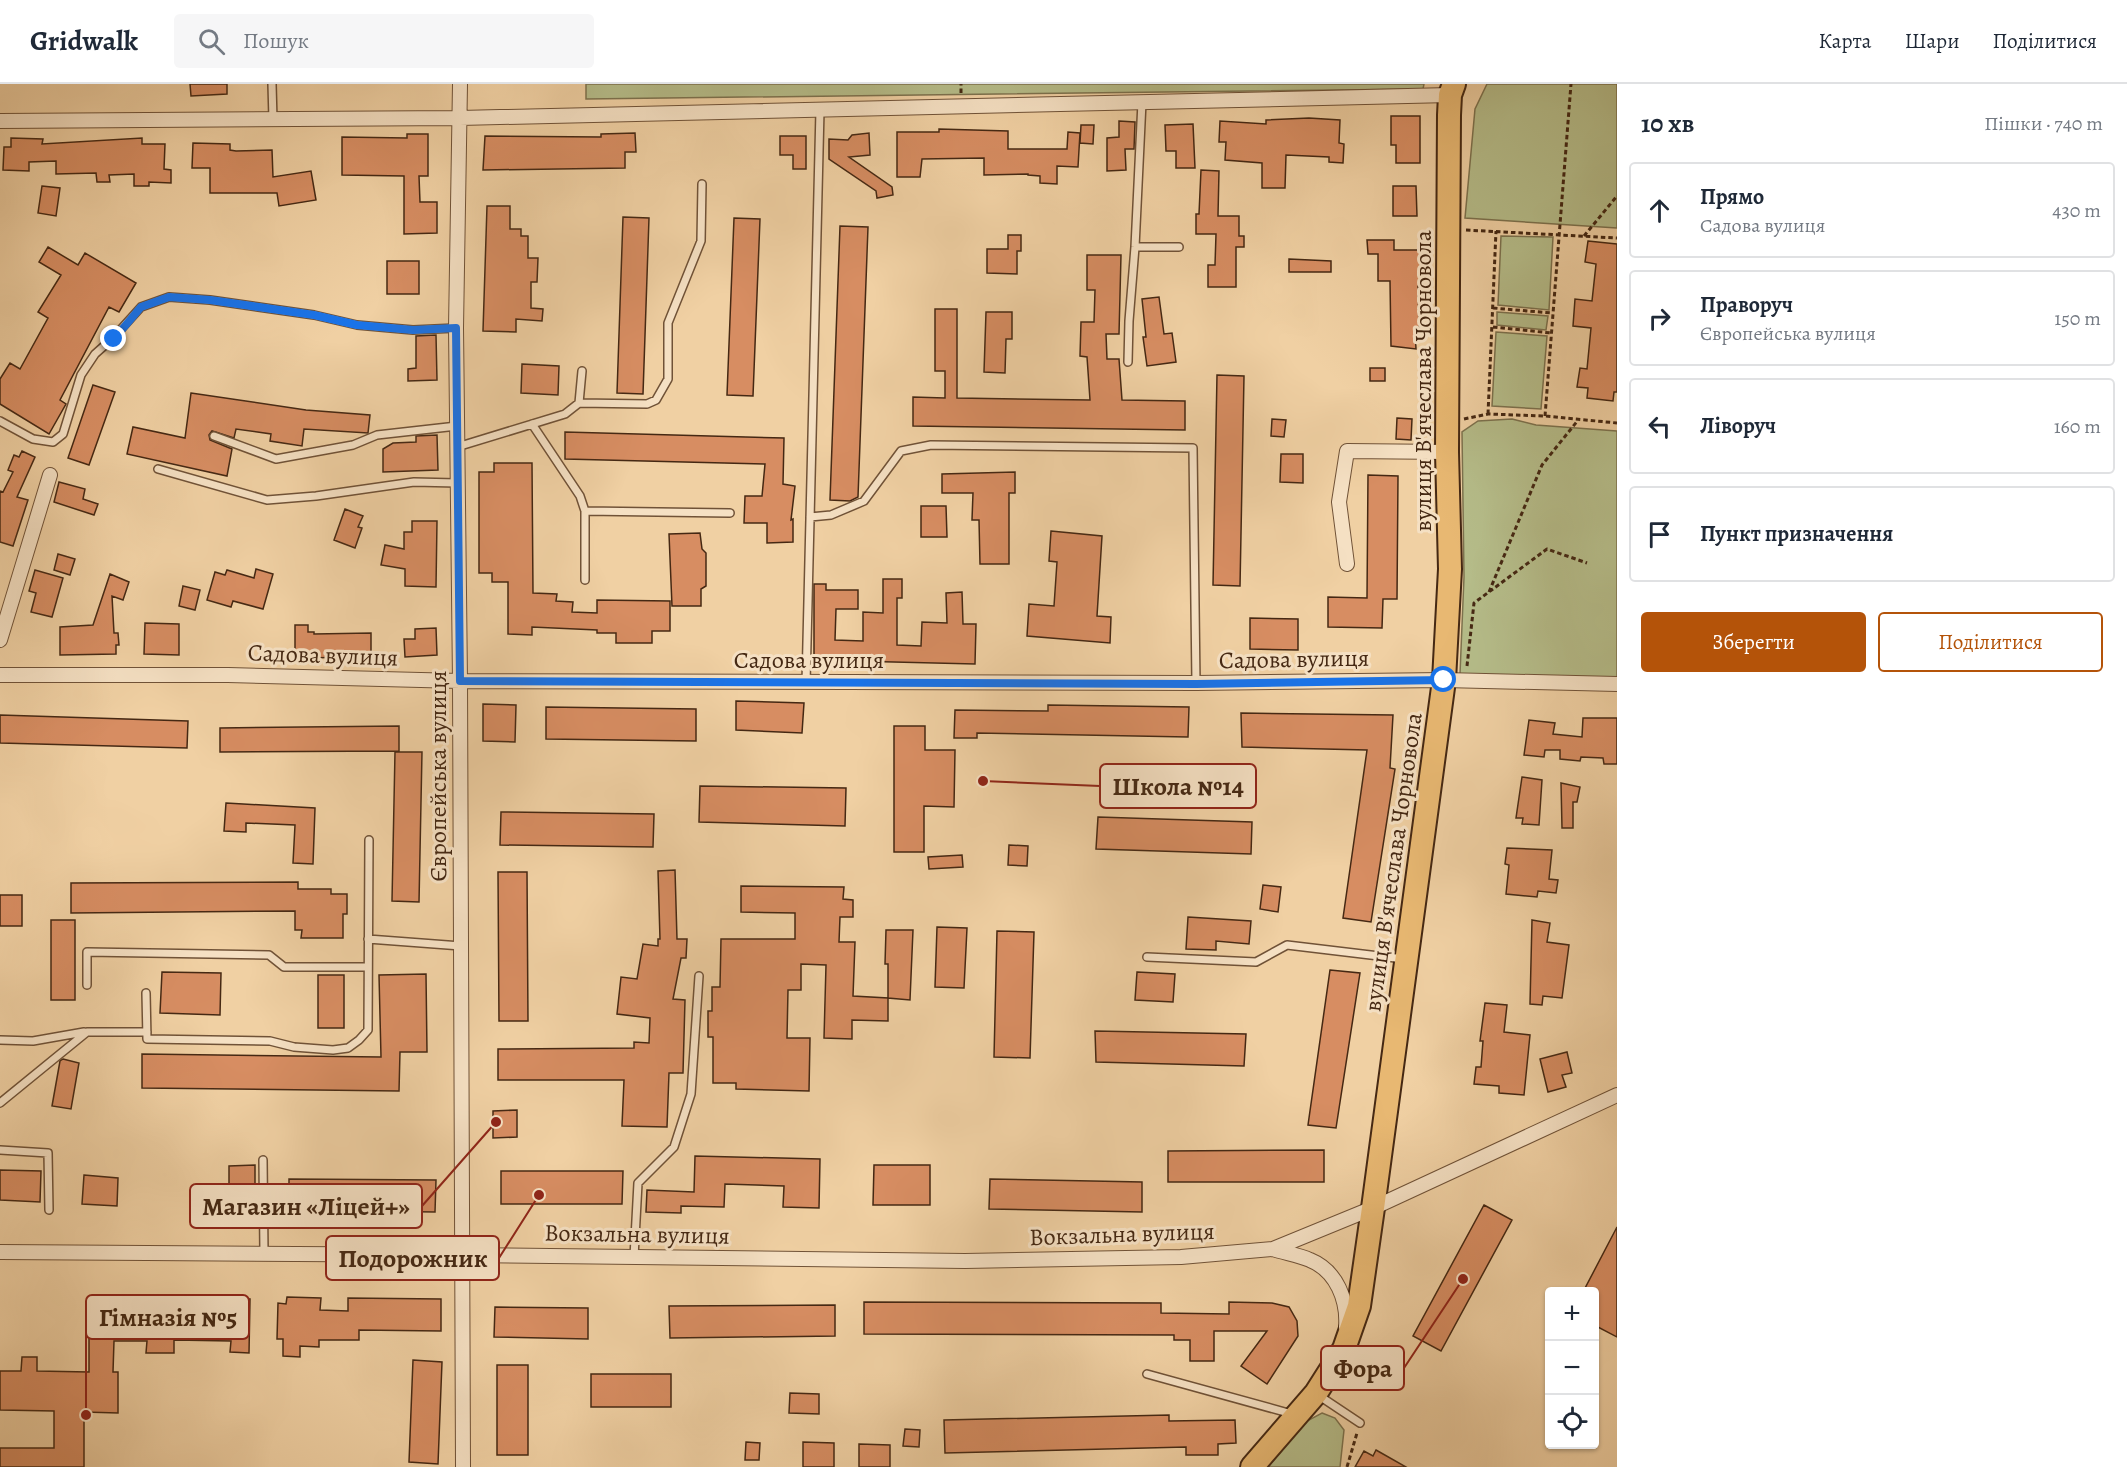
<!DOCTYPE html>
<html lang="uk">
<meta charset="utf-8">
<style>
body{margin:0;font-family:Alegreya,serif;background:#f6f6f7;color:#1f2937}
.controls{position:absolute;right:18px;bottom:18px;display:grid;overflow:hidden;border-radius:6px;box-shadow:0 2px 4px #0004}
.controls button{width:54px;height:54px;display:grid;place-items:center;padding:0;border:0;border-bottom:2px solid #e0e1e3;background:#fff;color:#1f2937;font:30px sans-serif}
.stop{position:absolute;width:18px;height:18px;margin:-14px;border:4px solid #1a73e8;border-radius:50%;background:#fff}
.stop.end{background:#1a73e8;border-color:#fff;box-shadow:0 2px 6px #0008}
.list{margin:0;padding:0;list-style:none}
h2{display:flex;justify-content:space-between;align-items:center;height:78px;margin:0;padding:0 24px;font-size:26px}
h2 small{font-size:20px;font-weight:400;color:#747a83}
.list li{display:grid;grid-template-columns:39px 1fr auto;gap:18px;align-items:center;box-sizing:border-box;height:96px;margin:0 12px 12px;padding:0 12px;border:2px solid #e0e1e3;border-radius:6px}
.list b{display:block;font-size:22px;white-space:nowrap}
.list p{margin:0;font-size:20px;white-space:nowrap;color:#747a83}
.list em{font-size:20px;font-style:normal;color:#747a83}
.actions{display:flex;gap:12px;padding:18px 24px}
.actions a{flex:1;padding:14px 0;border:2px solid #b45309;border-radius:6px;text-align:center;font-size:21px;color:#b45309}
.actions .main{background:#b45309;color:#fff}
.icon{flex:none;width:33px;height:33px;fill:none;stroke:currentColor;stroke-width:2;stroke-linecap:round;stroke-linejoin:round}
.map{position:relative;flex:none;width:1617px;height:1383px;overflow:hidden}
header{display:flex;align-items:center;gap:36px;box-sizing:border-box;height:84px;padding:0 30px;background:#fff;border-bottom:2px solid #e0e1e3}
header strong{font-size:28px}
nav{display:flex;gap:33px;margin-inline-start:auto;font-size:21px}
.search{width:420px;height:54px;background:#f6f6f7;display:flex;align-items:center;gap:15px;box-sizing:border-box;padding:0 21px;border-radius:6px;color:#747a83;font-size:22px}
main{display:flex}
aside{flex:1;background:#fff}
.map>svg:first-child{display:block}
.green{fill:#b5bc89;stroke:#7d724e;stroke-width:1.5}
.building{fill:#d78d62;stroke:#452813;stroke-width:1.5}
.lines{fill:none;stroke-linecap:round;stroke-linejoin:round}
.lane-casing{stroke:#705237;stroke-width:10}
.street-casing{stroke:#705237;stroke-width:16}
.primary-casing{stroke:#452813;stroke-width:26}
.path{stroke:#452813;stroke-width:3;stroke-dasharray:4.5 3;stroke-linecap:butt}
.lane{stroke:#f5e0c3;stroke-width:7}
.street{stroke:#f5e0c3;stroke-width:14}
.primary{stroke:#e8b872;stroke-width:22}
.route{stroke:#1a73e8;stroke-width:8}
.labels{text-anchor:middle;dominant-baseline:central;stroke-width:6;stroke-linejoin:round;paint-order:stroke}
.street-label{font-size:24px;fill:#452813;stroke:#f5e0c3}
.leader{fill:none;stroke:#8f2418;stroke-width:2}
.callout-dot{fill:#8f2418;stroke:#f5e0c3;stroke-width:2}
.callout{fill:#f5e0c3;stroke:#8f2418;stroke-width:2}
.callout-label{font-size:26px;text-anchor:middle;font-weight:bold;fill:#452813}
</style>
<header>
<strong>Gridwalk</strong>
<div class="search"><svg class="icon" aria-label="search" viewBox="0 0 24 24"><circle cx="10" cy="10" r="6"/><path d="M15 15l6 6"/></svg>Пошук</div>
<nav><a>Карта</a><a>Шари</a><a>Поділитися</a></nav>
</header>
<main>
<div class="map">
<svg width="1617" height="1383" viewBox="0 0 1617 1383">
<rect width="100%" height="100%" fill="#f0d0a3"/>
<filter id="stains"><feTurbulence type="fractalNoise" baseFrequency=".00333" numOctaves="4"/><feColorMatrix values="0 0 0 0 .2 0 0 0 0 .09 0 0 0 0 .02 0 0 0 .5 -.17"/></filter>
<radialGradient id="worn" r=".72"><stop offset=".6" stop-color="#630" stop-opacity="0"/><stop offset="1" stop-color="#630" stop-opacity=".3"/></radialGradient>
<!-- green -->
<path class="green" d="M586,0h838l-1,5 -837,10z
M1487,0h130v144l-152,-10 10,-109z
M1501,152l52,1 -4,73 -51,-5z
M1497,228l51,4 -2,14 -49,-5z
M1496,248l51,4 -6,73 -49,-3z
M1512,335l24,6 81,6v248l-157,-5 4,-97 -2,-145 16,-11z
M1322,1329l13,5 9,12 -4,37h-72l37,-45z"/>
<!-- building -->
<path class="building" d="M190,0h37v10l-36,2z
M1391,32h29v47h-24v-18h-5z
M1309,34l31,2 -1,23 5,1 -1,19 -14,-1v-5l-43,-2 -1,33h-23v-25l-37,-3 1,-18h-7l1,-21 46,3v-4z
M1119,37l16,1 -1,27h-9l1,21 -19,1v-33l12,-1z
M1193,40l2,44h-19v-17h-10l-1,-26z
M1081,41h13l-1,19 -13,-1z
M939,45l69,2v18h59l1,-17 12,1 -2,34 -21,-1v18l-17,-1v-7l-12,-1v-1l-44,1v-17l-62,1 -2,18h-23v-45h42z
M635,49l1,19h-11v16l-142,2 2,-34 116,1v-3z
M869,49l1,22 -21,2 43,30 1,8 -16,3 -1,-7 -47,-32v-20l19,1 4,-5z
M407,50h21v42h-9l1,26h17v31l-33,1v-58l-62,-1v-38l65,1z
M780,52h26v33h-13v-14h-13z
M11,54l32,1 -1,5 100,-6v6h23l-1,25 7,1v13l-22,-1v4h-15v-12l-25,1 1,7h-13l-1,-9 -40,1v-13l-27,1v9l-26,-1 1,-23h7z
M193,59l37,1v6l6,1 36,-1 1,27 38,-6 5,29 -37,6 -2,-13h-67v-25h-18z
M1201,86l18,1 -1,45h21v20h5v11h-8v40h-28v-22h7l1,-31h-20v-20h3z
M42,102l18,2 -4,28 -18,-3z
M1393,102h23l1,30h-24z
M487,122h23v23h11v7h7v22h10l-1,24h-6v26l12,1 -1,12 -26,-2v13l-33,-1z
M623,133l26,1 -6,176 -26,-1z
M734,134l26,1 -7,177 -26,-1z
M840,142l28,1 -10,270 -8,4 -20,-1z
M1008,151h13v16h-4v23l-30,-1v-24h21z
M1367,156h27v10h26l1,36h-3l1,43h-4l1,20 -25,-3 -1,-65h-12v-27h-10z
M1588,157l29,3v148h-3l-1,9 -26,-3 1,-10 -11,-1 3,-19 7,1 4,-41 -18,-2 2,-27 17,2 4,-37 -11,-2z
M48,163l30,18 7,-12 51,30 -17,29 -10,-5 -49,93 6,4 -17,30 -49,-30v-25l10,-16 10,6 28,-51 -10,-6 23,-37 -22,-13z
M1087,171h34l-2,79h-13l1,25h12l3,41 63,1v29l-272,-4v-29l32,1v-27h-10v-62h22v89l133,2 -3,-43 -7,-1 1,-34h13l1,-32h-8z
M1289,175l42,2v11h-42z
M387,177h32v33h-32z
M1159,213l5,37 8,-1 4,29 -29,4 -4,-29h3l-4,-38z
M986,228h26v27h-6l-1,34 -21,-1z
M436,251l1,45 -29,1v-12l8,-1v-32z
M522,280l37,2 -1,29 -37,-2z
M1370,284h15v13h-15z
M1217,291l27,1 -4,210 -27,-1z
M93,301l22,7 -26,73 -21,-7z
M191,309l115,17 64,5 -2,18 -64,-4 -2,17 -32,-5 1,-7 -35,-5 -2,9 -22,-7 -3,4 1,5 22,9 -5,27 -100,-22 6,-27 52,11z
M1397,334l15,1 -1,21 -15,-1z
M1272,335l14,1 -2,17 -13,-1z
M565,348l219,6 -1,46 12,2 -4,34 2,-1v23l-26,1v-20h-23l1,-27h17l3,-32 -200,-5z
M437,351l1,35 -55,2v-23l10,-6 23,-1v-6z
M22,367l13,6 -18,40 11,3 -15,46 -13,-4v-51l3,1 10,-20 -5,-2 6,-15 5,2z
M1281,370h22v29l-23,-1z
M494,379h38l1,130 24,1 -1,7 17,1 -1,10 25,1v-13l73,1v30h-18v12h-36v-10h-19v-3l-65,-3v8l-24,-1v-52h-16v-9h-13v-101h15z
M1015,388v21h-6v71h-29l-1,-44h-7l1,-27h-31v-19z
M1368,391l30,1 -1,123h-14l-1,29 -54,-1v-30l39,1z
M59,398l26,7 -2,10 15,5 -4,11 -40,-13z
M921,422h25l1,31h-26z
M345,425l18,7 -5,11 4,1 -7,20 -21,-8z
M412,437h25l-1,66 -31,-1v-17l-24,-4 4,-20 19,4v-17h8z
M1051,447l51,5 -5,80 14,1 -1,26 -83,-7 2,-32 25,2 3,-44 -8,-1z
M700,449l2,16 4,4v33l-5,3v17h-29l-3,-72z
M58,470l17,5 -5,16 -16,-5z
M256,485l17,5 -10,35 -30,-8 -2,6 -24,-7 8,-28 10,3 2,-5 27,8z
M35,486l28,8 -11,39 -21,-5 5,-19 -7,-2z
M110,490l19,8 -6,18 -11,-4 2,37h4l1,12h-3v9l-56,1v-28l33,-2z
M883,495h19v19h-5v47l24,1 1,-24 25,1 -1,-30 16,-1 1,32h13l-1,40 -122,-3v4l-39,-1v-80h12v6h32v19h-22l-1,31 28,1v-29l20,1z
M183,502l17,4 -5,20 -16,-4z
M1250,534l48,1v31l-48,-1z
M145,539l34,1v31l-35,-1z
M295,541h13v7h6v2l57,-1v24l-76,1z
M436,544l1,27 -32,2 -1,-18h11v-10z
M736,617l68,2 -2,30 -66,-3z
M483,620l33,1 -1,37 -32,-1z
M1048,621l141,2 -1,30 -211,-4v5h-23l1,-28 93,1z
M546,623l150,2v32l-150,-2z
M1241,629l152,2 -3,53 5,1 -24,153 -28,-4 24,-168 -125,-3z
M0,631l188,6 -1,27 -187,-5z
M1583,634h34v46h-13l-1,-6 -22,-1 -1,4 -20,-2v-9h-15l-1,7 -20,-2 5,-35 26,3 -2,11 29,3z
M399,642v25l-179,1v-24z
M894,642h31v24h30l-1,57 -30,-1v46h-30z
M395,668h27l-3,150 -27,-1z
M1522,693l20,3 -3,45 -17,-1 1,-6h-7z
M1561,699l19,4 -3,15h-4v26h-11z
M700,702l146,2 -1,38 -146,-4z
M226,719l89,5 -2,56 -20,-1 2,-38 -49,-2v9l-22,-1z
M501,728l153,2 -1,33 -153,-2z
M1098,733l154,5 -1,32 -155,-5z
M1009,761l19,1 -1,20 -19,-1z
M1507,764l45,2 -3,29 9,1 -2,13 -18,-2 -1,6 -31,-3 3,-29 -4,-1z
M962,771l1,12 -34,2 -1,-12z
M675,786l2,69h10l-1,19h-5l-8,41 12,1 -2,73h-14l-2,54 -45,-1 2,-46h-126v-31l136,-1v-6l15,1 1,-25 -33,-4 4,-37 16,2 6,-35 15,2v-7h2l-2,-68z
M498,788h29l1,149h-29z
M298,798v7h33v5h16v20h-4v24h-42l1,-8h-7v-19l-224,2v-30z
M1263,801l18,2 -3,25 -18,-3z
M741,802l103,1 -1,12 10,1v17h-13l-1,25h16l-2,54 35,2v23l-36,-1v19l-28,-1 2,-73 -25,-1v26h-13l-1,48h23l-1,53 -73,-2v-6h-23v-46h-5v-26h4v-24h8l1,-48h74v-26l-54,-1z
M0,811h22v31h-22z
M1188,833l63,4 -2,23 -33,-3v9l-30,-1z
M51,836h24v80h-24z
M1532,836l18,3 -3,19 22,3 -7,53 -19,-2 -1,9 -12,-1z
M937,843l30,1 -3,60 -29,-1z
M886,846h27l-3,70 -22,-2v-34h-3z
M997,847l37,1 -4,126 -36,-1z
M1330,886l30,3 -24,155 -28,-3z
M162,888l59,1 -1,42 -60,-2z
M1137,888l38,2 -2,28 -38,-2z
M426,890l1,78h-27l-1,39 -257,-3v-34l239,3 -2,-82z
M318,891h26v53h-26z
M1485,919l22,2 -3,27 26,3 -6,60 -25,-2v-7l-25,-2 2,-17h5l2,-26h-3z
M1095,947l151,3 -2,32 -148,-4z
M1567,968l5,21 -10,2 4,12 -18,5 -8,-33z
M63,975l16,4 -8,46 -19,-3 8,-45z
M517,1026v27l-24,1v-27z
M1324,1066v32h-156v-31z
M695,1072l125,3 -1,49 -36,-1 1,-21 -59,-2 -1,23 -43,-1v7l-35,-1 1,-22 47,2z
M255,1081v41h-26v-40z
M874,1081h56v40h-57z
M0,1086l41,1 -1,31 -40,-2z
M501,1087h122l-1,33h-121z
M84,1091l34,3 -1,28 -35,-2z
M289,1095l147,1 -1,32 -146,-2z
M990,1095l152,3v30l-153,-3z
M1484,1121l28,15 -71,131 -28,-15z
M1617,1143v110l-23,-12v-33h-11z
M287,1213l34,1 -1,12 28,1v-13l93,1v32l-82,-1v10h-40v7l-19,-1v11l-17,-1v-17h-6l1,-36 8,1z
M190,1214l60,1 -1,54 -19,-1 1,-11 -57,-1v13h-28l1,-12h-33l-1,31h5v41l-34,-1v55h-84v-19h54v-37l-54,-1v-39h21l1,-14h15v14l52,1v-70l101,1z
M864,1218l297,1v10l68,1v-12l43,1 17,4 8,14 1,15 -31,48 -26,-18 26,-35h-53v30h-24v-21h-16v-5l-310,-1z
M835,1221v31l-165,2 -1,-32z
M495,1223l93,1v31l-94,-2z
M413,1276l29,2 -4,102 -29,-2z
M497,1281h31v90h-31z
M591,1290h80v33h-80z
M790,1309l29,1v20l-30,-1z
M1169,1331v6l66,-1 1,23 -18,1v11h-32v-8l-241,6 -1,-33z
M905,1345l15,1 -1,17 -16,-1z
M746,1358l14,1 -1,17h-14z
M803,1358l31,1v24h-31z
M859,1360l31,1v22h-31z
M1376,1366l30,17h-51l9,-16 9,5z"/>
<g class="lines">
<!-- lane casing -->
<g class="lane-casing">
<path id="lane" d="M272,0l1,36
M1135,163h44
M1128,278l1,-41 6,-74 7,-145
M579,319l68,1 9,-4 12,-21v-56l33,-82 1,-57
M0,337l33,18 20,3 10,-8 18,-59 14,-21 18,-16 28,-31 28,-10 41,3 104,15 43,10 56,5 43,-2
M532,340l48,72 5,15v69
M214,352l62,23 77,-14 24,-10 80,-9
M457,363l108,-33 14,-11 3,-32
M158,385l109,31 49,-4 98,-14 43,1
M585,427l145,2
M810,433l21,-2 33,-14 37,-50 30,-6 262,3 3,235
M806,599l14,-573
M368,855l93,7
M1147,873l109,5 31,-17 117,14
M87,901v-33l182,3 15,12h84
M146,909l1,46 123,2 24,6 39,3 15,-2 11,-8 9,-10 1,-190
M0,956l33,1 51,-9
M0,1019l87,-71h60
M0,1066l48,3 1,57
M263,1076l1,93
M634,1173l4,-74 36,-36 17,-53 8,-118
M1147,1290l145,40
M1318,1311l42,28"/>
</g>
<!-- street casing -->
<g class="street-casing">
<path id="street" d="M460,0l-4,244 4,353 3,786
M0,37l460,-3 990,-23
M1347,480l-8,-62 8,-51 100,1
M0,556l50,-165
M0,591h228l232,6 736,2 248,-3 173,4
M1273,1165c12,4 26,6 37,11 27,11 38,41 36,67
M0,1168l463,3 502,6 216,-4 92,-8 100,-41 244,-113"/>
</g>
<!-- primary casing -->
<g class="primary-casing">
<path id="primary" d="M1252,1383l64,-74 28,-44 15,-43 14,-98 71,-528 6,-111 -3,-117 2,-337 1,-20 4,-11"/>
</g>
<!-- path -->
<path class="path" d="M961,9v-9
M1466,146l151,8
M1584,152l33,-40
M1493,224l59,5
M1493,243l58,6
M1488,330l8,-183
M1545,332l26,-332
M1464,335l24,-5 57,2 72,7
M1489,508l53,-127 37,-46
M1467,582l7,-63 73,-54 40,14
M1347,1383l10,-34"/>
<!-- lane -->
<use href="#lane" class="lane"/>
<!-- street -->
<use href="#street" class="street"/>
<!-- primary -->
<use href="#primary" class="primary"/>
</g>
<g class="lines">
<!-- route -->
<path class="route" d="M114,255l27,-32 28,-10 41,3 104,15 43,10 56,5 43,-2 4,353 736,3 248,-4"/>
</g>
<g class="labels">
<!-- street labels -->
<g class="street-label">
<text transform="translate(1423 297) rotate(-90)">вулиця В'ячеслава Чорновола</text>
<text transform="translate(323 571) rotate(2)">Садова вулиця</text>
<text transform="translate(1294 575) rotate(-1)">Садова вулиця</text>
<text x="809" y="576">Садова вулиця</text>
<text transform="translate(438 692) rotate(-90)">Європейська вулиця</text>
<text transform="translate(1393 778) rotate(-82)">вулиця В'ячеслава Чорновола</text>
<text transform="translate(637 1150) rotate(1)">Вокзальна вулиця</text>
<text transform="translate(1122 1150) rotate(-2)">Вокзальна вулиця</text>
</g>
</g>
<!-- callouts -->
<path class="leader" d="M983 697L1100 702M496 1038L422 1122M539 1111L499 1174M86 1331L86 1233M1463 1195L1404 1284"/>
<g class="callout-dot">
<circle cx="983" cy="697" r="6"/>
<circle cx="496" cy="1038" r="6"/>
<circle cx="539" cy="1111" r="6"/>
<circle cx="86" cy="1331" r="6"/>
<circle cx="1463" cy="1195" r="6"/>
</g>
<g class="callout">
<rect x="1100" y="680" width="156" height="44" rx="6"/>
<rect x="190" y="1100" width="232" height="44" rx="6"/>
<rect x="326" y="1152" width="173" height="44" rx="6"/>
<rect x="86" y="1211" width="163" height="44" rx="6"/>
<rect x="1321" y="1262" width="83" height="44" rx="6"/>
</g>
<g class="callout-label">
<text x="1178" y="711">Школа №14</text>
<text x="306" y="1131">Магазин «Ліцей+»</text>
<text x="413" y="1183">Подорожник</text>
<text x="168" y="1242">Гімназія №5</text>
<text x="1363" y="1293">Фора</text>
</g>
<rect width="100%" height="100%" filter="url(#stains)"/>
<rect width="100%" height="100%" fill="url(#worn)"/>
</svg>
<div class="controls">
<button>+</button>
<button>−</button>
<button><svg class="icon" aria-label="locate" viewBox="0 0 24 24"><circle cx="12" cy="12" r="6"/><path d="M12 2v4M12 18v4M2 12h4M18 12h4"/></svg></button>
</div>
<div class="stop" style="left:1444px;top:596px"></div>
<div class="stop end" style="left:114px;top:255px"></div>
</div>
<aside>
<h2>10 хв<small>Пішки · 740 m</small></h2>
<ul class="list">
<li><svg class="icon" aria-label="ahead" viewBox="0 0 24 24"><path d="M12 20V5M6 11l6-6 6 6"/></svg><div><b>Прямо</b><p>Садова вулиця</p></div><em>430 m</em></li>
<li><svg class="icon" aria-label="right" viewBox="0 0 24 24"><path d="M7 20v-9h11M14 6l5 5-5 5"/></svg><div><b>Праворуч</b><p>Європейська вулиця</p></div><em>150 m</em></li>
<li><svg class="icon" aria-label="left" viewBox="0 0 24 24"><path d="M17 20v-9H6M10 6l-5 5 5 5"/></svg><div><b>Ліворуч</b></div><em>160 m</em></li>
<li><svg class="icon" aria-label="arrive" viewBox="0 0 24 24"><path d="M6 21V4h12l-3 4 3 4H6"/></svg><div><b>Пункт призначення</b></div></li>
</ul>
<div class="actions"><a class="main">Зберегти</a><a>Поділитися</a></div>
</aside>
</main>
